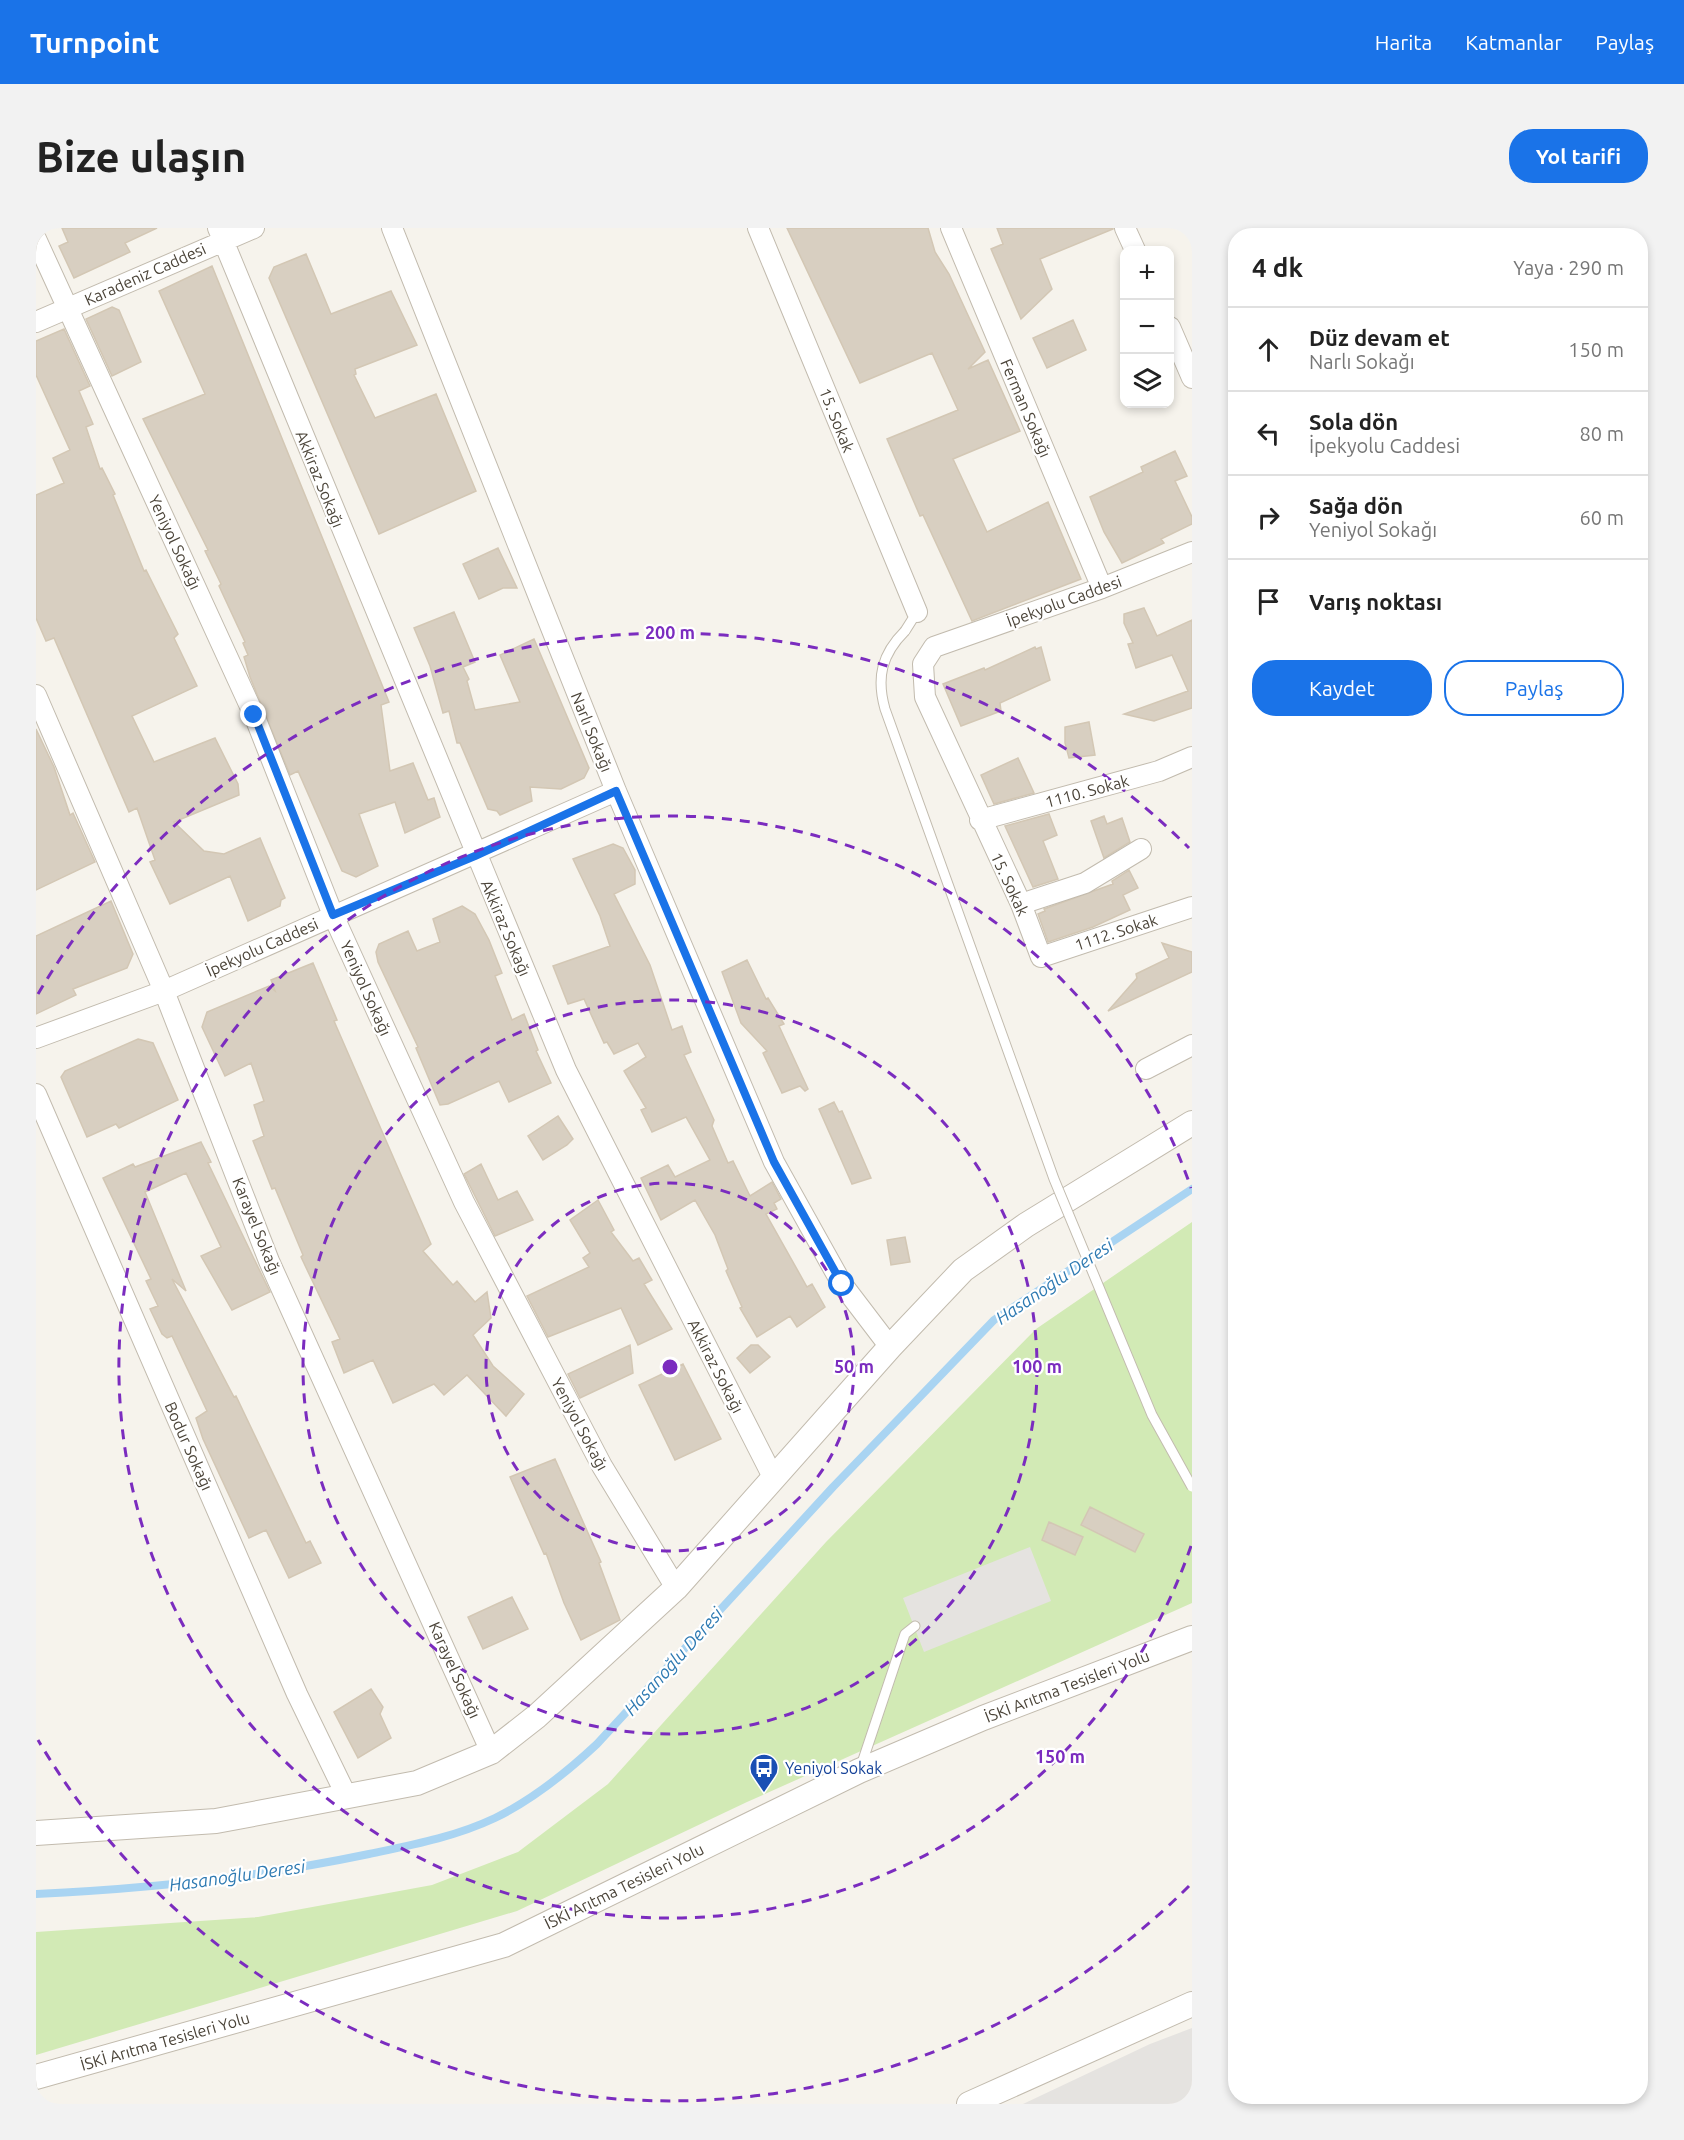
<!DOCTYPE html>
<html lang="tr">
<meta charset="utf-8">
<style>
body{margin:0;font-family:Ubuntu,sans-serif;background:#f2f2f2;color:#222}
.controls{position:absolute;right:18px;top:18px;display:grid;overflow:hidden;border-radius:12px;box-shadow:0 3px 9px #0003}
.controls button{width:54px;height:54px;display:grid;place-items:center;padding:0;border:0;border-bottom:2px solid #e0e0e0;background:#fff;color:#222;font:30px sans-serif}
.stop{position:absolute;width:18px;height:18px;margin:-14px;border:4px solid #1a73e8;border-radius:50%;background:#fff}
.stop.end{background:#1a73e8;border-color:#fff;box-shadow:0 2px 6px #0008}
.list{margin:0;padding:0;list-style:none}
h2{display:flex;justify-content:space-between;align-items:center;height:78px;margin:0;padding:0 24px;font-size:26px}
h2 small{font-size:20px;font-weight:400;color:#767676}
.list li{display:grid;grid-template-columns:39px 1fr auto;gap:18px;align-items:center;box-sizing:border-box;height:84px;padding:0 24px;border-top:2px solid #e0e0e0}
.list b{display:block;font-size:22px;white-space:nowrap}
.list p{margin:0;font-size:20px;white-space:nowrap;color:#767676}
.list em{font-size:20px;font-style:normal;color:#767676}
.actions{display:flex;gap:12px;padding:18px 24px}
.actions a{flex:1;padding:14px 0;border:2px solid #1a73e8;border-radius:24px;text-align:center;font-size:21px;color:#1a73e8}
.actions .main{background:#1a73e8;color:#fff}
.icon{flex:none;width:33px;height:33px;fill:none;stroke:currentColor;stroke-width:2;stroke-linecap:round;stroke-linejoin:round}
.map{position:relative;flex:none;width:1156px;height:1876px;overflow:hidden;border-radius:24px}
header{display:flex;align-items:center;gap:36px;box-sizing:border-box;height:84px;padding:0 30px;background:#1a73e8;color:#fff}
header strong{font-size:28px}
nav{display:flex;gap:33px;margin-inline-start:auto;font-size:21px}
.intro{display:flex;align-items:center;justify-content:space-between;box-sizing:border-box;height:144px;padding:0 36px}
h1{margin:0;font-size:42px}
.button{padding:15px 27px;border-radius:24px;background:#1a73e8;color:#fff;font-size:21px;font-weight:700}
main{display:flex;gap:36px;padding:0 36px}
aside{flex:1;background:#fff;border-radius:24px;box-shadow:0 3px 9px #0003}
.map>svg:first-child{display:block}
.green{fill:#d2eab5}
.parking{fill:#e5e3e0}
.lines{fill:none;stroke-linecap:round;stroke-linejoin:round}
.stream{stroke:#a9d4f2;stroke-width:8}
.building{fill:#d8cfc1;stroke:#d3c7b4;stroke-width:1.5}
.service-casing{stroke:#c2bbae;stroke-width:11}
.minor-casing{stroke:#c2bbae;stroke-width:22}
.tertiary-casing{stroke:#c2bbae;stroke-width:26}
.service{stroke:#fff;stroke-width:9}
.minor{stroke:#fff;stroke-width:20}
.tertiary{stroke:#fff;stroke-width:24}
.service-bridge-casing{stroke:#c2bbae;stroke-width:11;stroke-linecap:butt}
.service-bridge{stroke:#fff;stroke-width:9}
.route{stroke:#1a73e8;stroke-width:8}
.ring{fill:none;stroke:#7b2cbf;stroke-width:3;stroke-dasharray:10 8}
.labels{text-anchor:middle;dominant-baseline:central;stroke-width:4.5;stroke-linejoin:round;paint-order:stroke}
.street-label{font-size:16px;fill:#4b4439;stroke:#fff}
.transit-label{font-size:16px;fill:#164399;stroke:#fff;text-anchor:start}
.water-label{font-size:18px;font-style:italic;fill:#2e7ab2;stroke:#fff}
.centre{fill:#7b2cbf;stroke:#fff;stroke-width:3}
.ring-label{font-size:18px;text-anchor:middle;font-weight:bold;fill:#7b2cbf;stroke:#fff;stroke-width:4.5;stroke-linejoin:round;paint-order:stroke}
</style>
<header>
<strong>Turnpoint</strong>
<nav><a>Harita</a><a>Katmanlar</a><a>Paylaş</a></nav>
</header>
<div class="intro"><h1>Bize ulaşın</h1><a class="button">Yol tarifi</a></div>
<main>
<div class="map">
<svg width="1156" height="1876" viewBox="0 0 1156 1876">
<rect width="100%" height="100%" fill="#f6f3ec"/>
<!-- green -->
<path class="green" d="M1156,994v381l-445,199 -230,109 -481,144v-123l222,-15 174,-32 86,-33 90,-68 218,-242 210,-213z"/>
<!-- parking -->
<path class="parking" d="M994,1319l21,54 -127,51 -21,-54z
M1156,1800v76h-169l127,-60z"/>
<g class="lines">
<!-- stream -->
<path class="stream" d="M0,1666c112,-5 223,-17 333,-40 43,-9 86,-17 126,-36 39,-19 71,-45 102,-74l236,-257 161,-167 198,-131"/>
</g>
<!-- building -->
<path class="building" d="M26,0h95l-32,15 5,9 -56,26 -15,-32 9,-4z
M751,0h141l7,24 14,22 36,78 -17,17 20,-9 32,71 -67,28 34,73 61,-30 33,77 -109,42 -49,-106 -3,1 -33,-77 71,-29 -26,-57 -72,30z
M961,0h116v1l-73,30 12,30 -31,30 -30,-70 12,-5z
M270,26l25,60 60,-23 26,54 -62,24 1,5 -2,1 21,43 61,-24 40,97 -97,43 -110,-256 5,-11z
M176,38l177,436 -8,3 9,66 23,-8 15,37 6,-2 6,19 -35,16 -10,-31 -36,12 19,52 -22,11 -14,-6 -44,-100 -8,4 -40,-98 -6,-20 4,-2 -5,-12 2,-1 -26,-56 2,-2 -16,-33 3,-1 -65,-131 62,-25 -46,-103z
M76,79l7,3 22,52 -29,14 -26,-57z
M1037,92l13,30 -39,18 -14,-30z
M28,101l26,57 -11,5 14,33 -7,3 14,42 2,-1 13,26 -2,1 31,76 2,-1 32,64 -4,4 23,48 -65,30 22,46 61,-24 23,46 1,11 -65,27 30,29 20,3 36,-16 25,60 -4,2 -1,6 -32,15 -18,-45 -60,28 -20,-42 5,-2 -18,-52 -8,4 -75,-174 -8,3 -10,-23v-123l28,-12 -11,-25 17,-8 -34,-75v-34z
M1139,223l12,25 -12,5 17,36v7l-31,15 3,4 -42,20 -18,-31 -14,-35 53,-25 -2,-5z
M462,320l19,40h-14l-24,11 -16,-35z
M1108,380l13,28 35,-16v88l-38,13 -30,-7 64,-23 -16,-36 -36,13 -8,-24 5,-1 -9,-20v-9z
M418,384l21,50 -12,5 6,12 -2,2 8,29 45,-8 -20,-47 34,-16 55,129 -5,10 -23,11 -31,-2 2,14 -32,14 -3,-4 -9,-2 -28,-66h-3l-8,-32 -6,2 -13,-47 -16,-38z
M999,419l1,2 5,-2 9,33 -50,23 1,8 -40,15 -18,-42 41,-16 1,2z
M1053,494l6,33 -26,3 -4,-15v-16z
M0,501l18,38 16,48 3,-2 22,49 -59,28z
M982,530l16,35 -40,11 -13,-29z
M1013,586l8,21 -14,6 15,38 -25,8 -28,-61z
M1068,588l3,8 15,-6 8,24 -26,16 -13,-37z
M577,616l10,4 12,22v14l-21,10 36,71 22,65 10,-4 9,26 -7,3 30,65 -2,6 16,37 5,-2 17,35 22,-14 9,17 -7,4 3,6 -11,5 41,73 5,-3 13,23 -28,20 -7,-11 -33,21 -17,-29 2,-1 -16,-36 2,-2 -13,-34 -20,-35 -34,20 -20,-42 27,-13 7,12 35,-17 -24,-43 -34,15 -11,-22 5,-2 -22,-37 22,-14 -8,-14 -24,11 -7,-12 -3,1 -20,-44 -16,5 -15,-38 57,-20 -10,-30 -27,-57z
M1093,642l9,18 -15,7 7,15 -37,17 -45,15 -10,-28 7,-3 -1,-2 69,-25 -1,-3z
M75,673l22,53 -6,14 -54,21 3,6 -40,19v-78z
M426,678l13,8 14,26 13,33 -7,3 17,44 12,-6 14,36 -2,1 15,32 -42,19 -10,-21 -51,23 -8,1 -24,-57 2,-1 -40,-85 -2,-10 3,-8 29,-13 9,20 23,-9 -7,-23z
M1126,715l30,9v20l-84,39 29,-33 -1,-4 33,-16z
M711,732l19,39 2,-1 16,26 -5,2 29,63 -3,2 -5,-5 -18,7 -19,-40 4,-2 -26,-28 -19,-51z
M277,735l24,57 -3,1 97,223 -8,7 30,34 4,-4 18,21 12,-10 4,26 -18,17 20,31 31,28 -18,22 -39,-41 -23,20 -10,-11 -41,19 -20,-43 -29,13 -12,-31 8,-3 -39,-82 2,-2 -28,-67 -3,1 -19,-48 11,-5 -10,-31 10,-4 -13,-38 -26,13 -23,-49 5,-15 62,-26 6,5 -4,-11z
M102,811l15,4 25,57 -59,28 -3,-4 -29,13 -26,-60 4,-6z
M798,874l5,10 3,-1 29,67 -19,6 -33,-75z
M522,888l15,23 -6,6 -24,15 -15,-24z
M165,914l10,20 -3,1 62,129 -38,18 -31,-54 20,-9 -35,-74 -41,19 41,99 -14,-12 62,118 2,-1 70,147 4,-2 11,22 -32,15 -23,-48 -17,8 -46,-99 -7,-21 11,-7 -35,-75 -5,2 -5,-4 -12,-25 8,-3 -12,-25 5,-2 -48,-101 30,-14 2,3z
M445,936l17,36 19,-9 16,29 -38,16 -31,-62z
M562,972l16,30 -3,2 22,29 6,-3 13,22 -8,4 28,45 -34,16 -17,-37 -73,29 -21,-41 62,-29 -6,-9 7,-5 -20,-33z
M869,1009l5,25 -19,3 -4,-25z
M594,1117l3,28 -53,25 -12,-24z
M715,1117h7l12,12 -20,16 -13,-15z
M647,1136l38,75 -46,21 -36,-75z
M519,1231l46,103 -2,1 21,57 -39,20 -17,-37 -18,-50 -2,1 -34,-77z
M1054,1279l54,27 -9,18 -54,-27z
M1013,1294l34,15 -8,18 -33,-15z
M476,1369l16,32 -45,20 -15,-32z
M335,1461l12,18 -3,7 11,24 -33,20 -24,-46z"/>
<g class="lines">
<!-- service casing -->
<g class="service-casing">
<path id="service" d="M869,403l12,-19
M825,1538l44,-132 10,-8"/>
</g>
<!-- minor casing -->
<g class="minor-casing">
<path id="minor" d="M182,0l348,842 208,409
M356,0l224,563 158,371 68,122 48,63
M722,0l159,384
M915,0l151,360
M1089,0l10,22
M0,11l218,476 79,200 131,287 138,264 74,122
M0,94l218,-94
M1134,99l22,51
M1156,324l-90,36 -168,59 -11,17 2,33 96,207 20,53 151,-50
M0,467l128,296 105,270 222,491
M944,592l179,-49 33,-14
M985,676l64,-21 56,-34
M0,810l128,-47 452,-200
M1110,841l46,-24
M0,866l261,600 50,103"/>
</g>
<!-- tertiary casing -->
<g class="tertiary-casing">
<path id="tertiary" d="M0,1605l180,-12 201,-38 74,-31 46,-36 139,-128 214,-241 73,-77 63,-45 166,-102
M0,1849l468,-132 355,-174 124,-53 209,-80
M933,1876l223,-100"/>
</g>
<!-- service -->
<use href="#service" class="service"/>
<!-- minor -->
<use href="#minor" class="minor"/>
<!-- tertiary -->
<use href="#tertiary" class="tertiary"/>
<!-- service-bridge casing -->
<g class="service-bridge-casing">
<path id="service-bridge" d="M869,403c-23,23 -29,46 -20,78l169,470 98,236 40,72"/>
</g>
<!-- service-bridge -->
<use href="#service-bridge" class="service-bridge"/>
</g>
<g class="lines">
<!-- route -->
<path class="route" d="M218,487l79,200 142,-59 141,-65 158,371 68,122"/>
</g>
<!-- distance rings -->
<g class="ring">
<circle cx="634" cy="1139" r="184"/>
<circle cx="634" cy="1139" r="367"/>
<path d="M1155 1318A551 551 0 1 1 1155 960"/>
<path d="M1153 1658A734 734 0 0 1 2 1512M2 766A734 734 0 0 1 1153 620"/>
</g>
<!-- icons -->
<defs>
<g id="bus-pin" transform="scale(1.5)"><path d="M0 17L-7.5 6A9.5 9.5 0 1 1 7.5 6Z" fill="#1a4fb4" stroke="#fff"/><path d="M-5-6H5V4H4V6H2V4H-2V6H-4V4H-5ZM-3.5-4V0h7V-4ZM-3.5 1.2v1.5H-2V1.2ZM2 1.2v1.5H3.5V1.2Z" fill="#fff"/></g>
</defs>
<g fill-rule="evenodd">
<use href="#bus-pin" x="728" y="1540"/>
</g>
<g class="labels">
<!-- street labels -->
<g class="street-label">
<text transform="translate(109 46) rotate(-24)">Karadeniz Caddesi</text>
<text transform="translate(990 180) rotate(67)">Ferman Sokağı</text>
<text transform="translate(801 192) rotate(68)">15. Sokak</text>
<text transform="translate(284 251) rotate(68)">Akkiraz Sokağı</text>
<text transform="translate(139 314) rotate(65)">Yeniyol Sokağı</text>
<text transform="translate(1028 373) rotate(-20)">İpekyolu Caddesi</text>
<text transform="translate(556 504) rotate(68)">Narlı Sokağı</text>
<text transform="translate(1051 563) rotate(-15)">1110. Sokak</text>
<text transform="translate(974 656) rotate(65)">15. Sokak</text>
<text transform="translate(470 700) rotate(67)">Akkiraz Sokağı</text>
<text transform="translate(1080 704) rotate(-18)">1112. Sokak</text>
<text transform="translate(226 719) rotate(-24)">İpekyolu Caddesi</text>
<text transform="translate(330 760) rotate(66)">Yeniyol Sokağı</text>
<text transform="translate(221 998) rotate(68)">Karayel Sokağı</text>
<text transform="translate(680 1138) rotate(63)">Akkiraz Sokağı</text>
<text transform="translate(544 1196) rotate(62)">Yeniyol Sokağı</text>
<text transform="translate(153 1218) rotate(66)">Bodur Sokağı</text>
<text transform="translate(419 1442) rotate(66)">Karayel Sokağı</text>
<text transform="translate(1031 1458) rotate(-21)">İSKİ Arıtma Tesisleri Yolu</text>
<text transform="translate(588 1658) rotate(-26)">İSKİ Arıtma Tesisleri Yolu</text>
<text transform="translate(129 1813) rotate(-16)">İSKİ Arıtma Tesisleri Yolu</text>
</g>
<!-- transit labels -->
<g class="transit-label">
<text x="749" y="1540">Yeniyol Sokak</text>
</g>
<!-- water labels -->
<g class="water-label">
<text transform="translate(1018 1053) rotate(-34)">Hasanoğlu Deresi</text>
<text transform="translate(637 1433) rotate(-48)">Hasanoğlu Deresi</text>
<text transform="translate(201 1647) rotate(-8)">Hasanoğlu Deresi</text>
</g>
</g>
<circle cx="634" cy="1139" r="9" class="centre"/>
<g class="ring-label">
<text x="634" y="411">200 m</text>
<text x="818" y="1145">50 m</text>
<text x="1001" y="1145">100 m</text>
<text x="1024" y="1535">150 m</text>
</g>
</svg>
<div class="controls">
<button>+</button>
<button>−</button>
<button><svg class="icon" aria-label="layers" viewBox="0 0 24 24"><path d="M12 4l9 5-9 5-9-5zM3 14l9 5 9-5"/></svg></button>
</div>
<div class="stop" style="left:806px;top:1056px"></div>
<div class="stop end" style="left:218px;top:487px"></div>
</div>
<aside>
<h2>4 dk<small>Yaya · 290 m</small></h2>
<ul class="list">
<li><svg class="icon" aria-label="ahead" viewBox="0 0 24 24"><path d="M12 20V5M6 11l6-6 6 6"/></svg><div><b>Düz devam et</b><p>Narlı Sokağı</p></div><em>150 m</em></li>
<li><svg class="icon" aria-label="left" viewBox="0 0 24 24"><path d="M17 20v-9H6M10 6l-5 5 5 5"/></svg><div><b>Sola dön</b><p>İpekyolu Caddesi</p></div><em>80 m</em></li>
<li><svg class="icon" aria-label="right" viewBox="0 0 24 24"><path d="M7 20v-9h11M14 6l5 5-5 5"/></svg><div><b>Sağa dön</b><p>Yeniyol Sokağı</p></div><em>60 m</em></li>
<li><svg class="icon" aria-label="arrive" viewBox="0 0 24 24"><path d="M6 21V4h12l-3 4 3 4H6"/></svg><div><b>Varış noktası</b></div></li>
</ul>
<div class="actions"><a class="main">Kaydet</a><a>Paylaş</a></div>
</aside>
</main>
